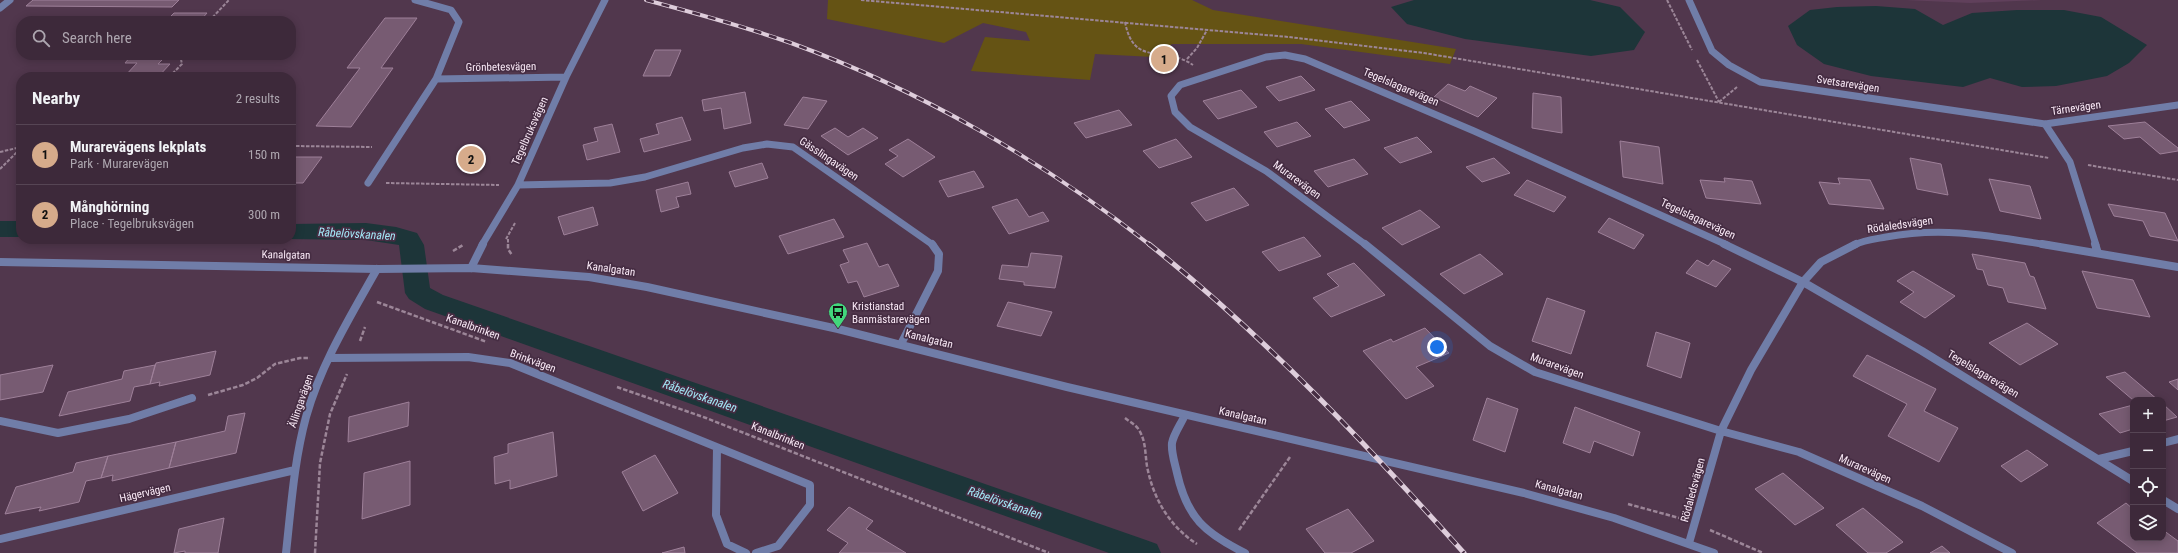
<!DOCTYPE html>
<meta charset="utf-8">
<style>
body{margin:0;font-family:"Roboto Condensed",sans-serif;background:#443142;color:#f1f3f6}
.controls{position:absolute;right:12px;bottom:12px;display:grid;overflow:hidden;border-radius:8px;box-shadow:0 2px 10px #0003}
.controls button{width:36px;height:36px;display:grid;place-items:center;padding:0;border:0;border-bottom:1px solid #564554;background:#3d293a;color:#f1f3f6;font:20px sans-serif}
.you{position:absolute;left:1437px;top:347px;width:14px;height:14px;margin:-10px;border:3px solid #fff;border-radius:50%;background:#1a73e8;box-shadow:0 0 0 6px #1a73e833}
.badge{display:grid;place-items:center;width:26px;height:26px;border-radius:50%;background:#d6ab8b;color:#111;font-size:13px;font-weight:700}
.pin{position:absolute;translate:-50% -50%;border:2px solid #fff;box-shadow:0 1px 4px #0006}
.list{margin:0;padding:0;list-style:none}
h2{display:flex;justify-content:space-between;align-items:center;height:52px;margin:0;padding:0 16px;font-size:17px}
h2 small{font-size:13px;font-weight:400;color:#ada6af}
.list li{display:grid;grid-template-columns:26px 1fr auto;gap:12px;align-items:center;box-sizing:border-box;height:60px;padding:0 16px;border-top:1px solid #564554}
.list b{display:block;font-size:15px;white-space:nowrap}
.list p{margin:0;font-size:13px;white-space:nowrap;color:#ada6af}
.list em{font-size:13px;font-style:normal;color:#ada6af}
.icon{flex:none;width:22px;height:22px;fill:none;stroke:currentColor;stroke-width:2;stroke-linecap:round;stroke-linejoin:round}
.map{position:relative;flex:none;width:2178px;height:553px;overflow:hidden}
.search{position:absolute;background:#3d293a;box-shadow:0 2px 10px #0003;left:16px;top:16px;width:280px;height:44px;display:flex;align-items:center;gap:10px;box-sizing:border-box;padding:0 14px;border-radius:16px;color:#ada6af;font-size:15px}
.panel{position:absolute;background:#3d293a;box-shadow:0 2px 10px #0003;left:16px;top:72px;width:280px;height:172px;border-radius:16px}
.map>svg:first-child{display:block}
.built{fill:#60405b}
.green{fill:#655314}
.water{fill:#1d3539}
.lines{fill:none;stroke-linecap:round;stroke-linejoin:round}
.canal{fill:#1d3539;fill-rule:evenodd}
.building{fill:#775b72;stroke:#9e8099}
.path-far1{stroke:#9c8698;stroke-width:2;stroke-dasharray:3.5 1.5;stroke-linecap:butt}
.path{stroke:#9c8698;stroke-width:2.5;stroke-dasharray:4.5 2;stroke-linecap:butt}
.pedestrian{stroke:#707da8;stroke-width:7}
.minor-far1{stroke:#707da8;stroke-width:7}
.minor{stroke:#707da8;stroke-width:8}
.tertiary{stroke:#707da8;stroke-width:8}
.rail-far1-casing{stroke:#decddb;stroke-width:4}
.rail-casing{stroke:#decddb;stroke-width:5}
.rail-far1{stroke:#462d43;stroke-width:2.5;stroke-dasharray:8;stroke-linecap:butt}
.rail{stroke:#462d43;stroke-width:3.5;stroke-dasharray:10;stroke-linecap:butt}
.labels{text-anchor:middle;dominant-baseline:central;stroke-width:3.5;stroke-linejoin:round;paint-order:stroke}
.street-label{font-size:11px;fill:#faeaf7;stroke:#462d43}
.poi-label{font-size:11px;fill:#faeaf7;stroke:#462d43;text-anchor:start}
.water-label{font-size:12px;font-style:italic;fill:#a3e9f8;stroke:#462d43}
</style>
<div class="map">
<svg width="2178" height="553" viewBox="0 0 2178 553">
<rect width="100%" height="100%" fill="#51374d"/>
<!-- built -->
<path class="built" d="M1905,0h137l-72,3z"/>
<!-- green -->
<path class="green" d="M828,0h364l21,10 243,39 -6,15 -149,-20h-129l-18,13 -59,-3 -5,26 -119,-9 14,-34 45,4 -4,-9 -43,-9 -39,20 -117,-24z"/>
<!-- water -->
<path class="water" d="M1414,0h176l30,7 25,25 -11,18 -43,6 -126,-17 -58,-15 -16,-17z
M1876,6l39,3 28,16 29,-12 45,-3h47l37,7 46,28 -18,18 -22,13 -51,10 -34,1 -32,-9 -27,9 -92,-11 -47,-12 -27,-19 -9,-19 22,-16 27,-3z"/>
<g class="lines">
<!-- canal -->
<path class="canal" d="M0,221h21v16h-21z
M366,223l30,4 21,6 7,12 6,43 13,7 703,245 11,4 4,9h-52l-684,-244 -16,-10 -4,-6 -6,-48 -33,-5 -79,-1h4v-15z"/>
</g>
<!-- building -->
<path class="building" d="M33,0h146l-7,7 -146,-1z
M174,13h33l-7,8h-34z
M385,18h32l-36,50h12l-42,59 -35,-1 44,-58h-13z
M655,50h26l-11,26h-27z
M132,55h35l-9,9h12l-12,13h-34l13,-14h-12z
M1301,76l14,14 -36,11 -13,-14z
M1448,84l17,7 5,-5 27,12 -19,19 -44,-20z
M1241,90l16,17 -39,12 -15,-18z
M745,92l6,31 -27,6 -3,-21 -17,3 -2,-11z
M1533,93l28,4 1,36 -30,-5z
M803,97l24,4 -19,28 -24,-4z
M1351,101l19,19 -26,8 -19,-19z
M1119,110l13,15 -46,13 -12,-15z
M682,117l9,23 -47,12 -4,-13 19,-5 -3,-10z
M1297,122l14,14 -34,11 -13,-15z
M2145,122l33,26v3l-18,3 -20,-17 -16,2 -16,-13z
M612,124l8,28 -33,8 -4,-15 15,-4 -4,-13z
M835,128l13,9 15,-9 15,10 -30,17 -27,-19z
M1417,137l15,15 -32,11 -16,-15z
M908,139l27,18 -32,20 -18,-13 13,-8 -9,-6z
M1176,139l16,18 -33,11 -16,-17z
M1620,141l39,6 4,37 -40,-7z
M291,157h31l-19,26h-12z
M1494,158l16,15 -28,9 -16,-15z
M1910,158l31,6 7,31 -31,-6z
M1354,159l14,15 -40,13 -14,-16z
M762,163l6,15 -33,9 -6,-15z
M974,171l10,16 -36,10 -9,-16z
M1724,178l28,3 9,23 -55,-6 -6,-18 25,2z
M1838,178l32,2 14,29 -55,-5 -10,-22 21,2z
M1989,179l41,7 11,33 -41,-8z
M1527,180l39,17 -12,15 -40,-17z
M688,182l3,12 -15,3 3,10 -18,5 -5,-22z
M1234,188l15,17 -43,16 -15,-18z
M1017,199l12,18 14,-5 6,9 -40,13 -17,-27z
M2108,204l57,9 13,28 -28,-5 -7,-15 -29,-5z
M593,207l5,18 -34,10 -6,-18z
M1420,210l20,17 -38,18 -20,-17z
M1609,218l35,17 -10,14 -36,-17z
M834,219l10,18 -56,17 -9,-18z
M1304,237l17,19 -42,15 -17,-19z
M867,243l12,24 9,-3 11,22 -35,11 -7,-16 -9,2 -8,-18 9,-3 -6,-12z
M1031,253l31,3 -7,32 -31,-3v-3l-25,-3 3,-14 26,2z
M1480,254l23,20 -39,20 -24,-20z
M1972,254l53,9 5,13 4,1 12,32 -38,-7 -5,-14 -15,-3 -5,-15 -6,-1z
M1697,260l11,6 5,-6 18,9 -15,18 -30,-14z
M1354,263l31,32 -54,22 -18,-19 26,-12 -12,-12z
M1913,271l42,25 -30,22 -25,-16 14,-10 -17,-11z
M2082,271l51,9 17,37 -53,-9z
M1547,298l38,13 -14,43 -39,-13z
M1008,302l44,10 -11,24 -44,-10z
M2027,323l31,21 -38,21 -31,-22z
M1425,328l24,25 -33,14 18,19 -28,13 -43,-48 28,-12 2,3z
M1656,332l34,11 -9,35 -34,-12z
M216,351l-6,24 -51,11 1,-4 -10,2 6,-21z
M1867,355l69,34 -12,22 34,17 -19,34 -51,-26 19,-32 -54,-28z
M53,365l-10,27 -43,8v-25z
M155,365l-5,19 -16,3 -4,14 -71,15 9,-24 54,-13 2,-8z
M2125,372l33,28h-25l-27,-23z
M2178,379v11l-9,-8z
M1487,398l31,11 -13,43 -32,-12z
M409,402l-1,24 -60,16 1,-25z
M2163,404l14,13 -14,4z
M2133,405v24l-13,4 -21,-19z
M1575,407l65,25 -7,24 -39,-15 -4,12 -27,-10z
M245,413l-9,40 -67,15 7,-26 49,-11 3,-15z
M553,432l4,44 -47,13v-9l-15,4 -1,-27 14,-4v-9z
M176,442l-7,26 -57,13 1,-6 -12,3 7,-22z
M2027,450l21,15 -27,17 -20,-16z
M655,455l23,38 -35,18 -21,-39z
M108,456l-7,22 -15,3 -7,21 -40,9 2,-4 -36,7 11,-27 57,-15 3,-9z
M410,461v44l-48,14 2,-46z
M1783,473l41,35 -29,17 -40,-36z
M2126,503l7,6v29h30v-8l15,11v12h-41l-40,-30z
M849,507l24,14 -7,8 40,24h-67l9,-10 -21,-13z
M1863,508l40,34 -17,11h-18l-32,-28z
M1348,509l26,32 -23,12h-26l-19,-24z
M224,518l-6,35h-33v-2l-11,2 5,-24z
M1942,546l8,7h-20z
M684,547l1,6h-23z"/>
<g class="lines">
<!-- path-far1 -->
<path class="path-far1" d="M861,0l428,37 135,16 625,105
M1667,0l25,50
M209,21l20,-21
M1125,22c9,46 37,22 68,43
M1187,59l10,-11 10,-18
M1697,60l22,42
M169,77l13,-13 -2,-9
M1719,102l18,-15
M291,146l81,1
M0,152l21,-5
M2088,165l90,15
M0,169l21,-21
M386,183l113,2
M506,239l9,-16
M508,239v6"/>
<!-- path -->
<path class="path" d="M508,244v5l4,6
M453,251l10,-6
M377,302l110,40
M360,341l5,-14
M617,387l89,31 343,135
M208,395l35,-10 14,-7 18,-14 25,-6h10
M1125,418c5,4 11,7 14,12 7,11 6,24 8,36 6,32 22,60 50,78
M1628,504l51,14
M1239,530l51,-73
M1710,530l53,23
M315,553l5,-90 10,-49 17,-40"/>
<!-- pedestrian -->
<path class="pedestrian" d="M0,8l10,-8"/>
<!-- minor-far1 -->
<path class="minor-far1" d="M1689,0l23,51 17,14 31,17 285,42 133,-19
M436,79l130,-2
M2045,124l25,38 26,83
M368,183l68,-104 23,-57 -8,-12 -36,-10
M518,185l92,-2 35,-6 98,-29 24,-4 26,3 140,98
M482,245l36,-60 48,-108 39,-77
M1366,245l-100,-74 -76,-44 -15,-15 -4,-16 9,-11 86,-28 19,-2 20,4 169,72 253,114
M1854,245c10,-5 21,-6 32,-8 58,-11 105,-1 162,8"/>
<!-- minor -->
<path class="minor" d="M1365,244l125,102 45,26 186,59 78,21 123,54 90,47
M1724,244l79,38 119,69 211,130
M2042,244l136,23
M2095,244l3,9
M471,268l12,-24
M901,344l37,-73 1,-17 -7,-10
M329,358l139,-1 42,6 300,122v20l-32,41 -22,7
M1185,415c-4,9 -11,18 -13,28 -1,10 3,20 5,30 10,45 28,60 68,80
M0,421l58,12 71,-14 63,-21
M2163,443l15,-4
M717,448l-1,67 11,29 19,9
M2099,459l34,-8
M2163,500l15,9
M0,539l295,-69
M1689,543l32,-112 30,-61 52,-88 18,-20 35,-18
M286,553c5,-45 8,-92 20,-136 15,-53 44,-100 71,-148"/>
<!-- tertiary -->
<path class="tertiary" d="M0,262l377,7 94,-1 118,9 58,10 191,42 229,58 457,106 90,25 100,35"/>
<!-- rail-far1 casing -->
<g class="rail-far1-casing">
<path id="rail-far1" d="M646,0c49,13 97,26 145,43 129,47 252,118 359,202"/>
</g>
<!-- rail casing -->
<g class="rail-casing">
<path id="rail" d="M1149,244c116,92 216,199 315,309"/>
</g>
<!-- rail-far1 -->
<use href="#rail-far1" class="rail-far1"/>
<!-- rail -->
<use href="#rail" class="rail"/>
</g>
<!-- icons -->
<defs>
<g id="bus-pin" transform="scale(1)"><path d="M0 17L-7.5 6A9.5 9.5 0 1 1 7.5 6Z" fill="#42d77c" stroke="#462d43"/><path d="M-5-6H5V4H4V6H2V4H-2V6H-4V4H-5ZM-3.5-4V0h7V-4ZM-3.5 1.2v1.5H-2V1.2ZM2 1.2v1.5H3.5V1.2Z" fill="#111"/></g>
</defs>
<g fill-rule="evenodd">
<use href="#bus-pin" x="838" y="312"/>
</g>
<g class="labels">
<!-- street labels -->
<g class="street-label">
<text transform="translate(501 67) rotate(-1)">Grönbetesvägen</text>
<text transform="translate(1848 84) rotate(9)">Svetsarevägen</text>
<text transform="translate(1401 87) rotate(23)">Tegelslagarevägen</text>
<text transform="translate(2076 108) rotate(-8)">Tärnevägen</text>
<text transform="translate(530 131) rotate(-66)">Tegelbruksvägen</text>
<text transform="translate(829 159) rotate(34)">Gässlingavägen</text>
<text transform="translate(1297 180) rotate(36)">Murarevägen</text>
<text transform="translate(1698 219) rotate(25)">Tegelslagarevägen</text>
<text transform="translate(1900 225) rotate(-8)">Rödaledsvägen</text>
<text transform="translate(286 255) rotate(1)">Kanalgatan</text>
<text transform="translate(611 269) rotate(8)">Kanalgatan</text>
<text transform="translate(473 327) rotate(20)">Kanalbrinken</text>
<text transform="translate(929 339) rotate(14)">Kanalgatan</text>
<text transform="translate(533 361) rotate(20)">Brinkvägen</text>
<text transform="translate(1557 366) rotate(20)">Murarevägen</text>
<text transform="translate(1983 374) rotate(31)">Tegelslagarevägen</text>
<text transform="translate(301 401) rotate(-71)">Ällingavägen</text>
<text transform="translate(1243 416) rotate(13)">Kanalgatan</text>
<text transform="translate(778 436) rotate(22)">Kanalbrinken</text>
<text transform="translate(1865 469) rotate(24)">Murarevägen</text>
<text transform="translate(1559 490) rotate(15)">Kanalgatan</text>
<text transform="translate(1693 490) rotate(-75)">Rödaledsvägen</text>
<text transform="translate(145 493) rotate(-13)">Hägervägen</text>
</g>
<!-- poi labels -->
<g class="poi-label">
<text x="852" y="306">Kristianstad<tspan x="852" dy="13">Banmästarevägen</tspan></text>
</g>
<!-- water labels -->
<g class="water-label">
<text transform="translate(357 234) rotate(3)">Råbelövskanalen</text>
<text transform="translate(700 396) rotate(19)">Råbelövskanalen</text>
<text transform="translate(1005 503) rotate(19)">Råbelövskanalen</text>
</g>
</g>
</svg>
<div class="controls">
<button>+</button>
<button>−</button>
<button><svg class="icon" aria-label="locate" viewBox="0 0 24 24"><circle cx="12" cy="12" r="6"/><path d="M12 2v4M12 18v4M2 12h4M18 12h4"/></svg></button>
<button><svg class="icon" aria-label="layers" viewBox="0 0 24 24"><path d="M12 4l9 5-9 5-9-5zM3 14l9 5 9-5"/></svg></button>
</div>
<div class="you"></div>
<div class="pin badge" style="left:1164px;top:59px">1</div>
<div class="pin badge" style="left:471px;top:159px">2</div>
<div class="search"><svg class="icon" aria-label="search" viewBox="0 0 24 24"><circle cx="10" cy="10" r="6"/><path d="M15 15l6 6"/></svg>Search here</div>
<section class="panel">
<h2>Nearby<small>2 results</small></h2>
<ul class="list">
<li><span class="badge">1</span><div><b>Murarevägens lekplats</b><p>Park · Murarevägen</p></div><em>150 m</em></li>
<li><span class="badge">2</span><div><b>Månghörning</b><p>Place · Tegelbruksvägen</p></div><em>300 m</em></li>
</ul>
</section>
</div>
